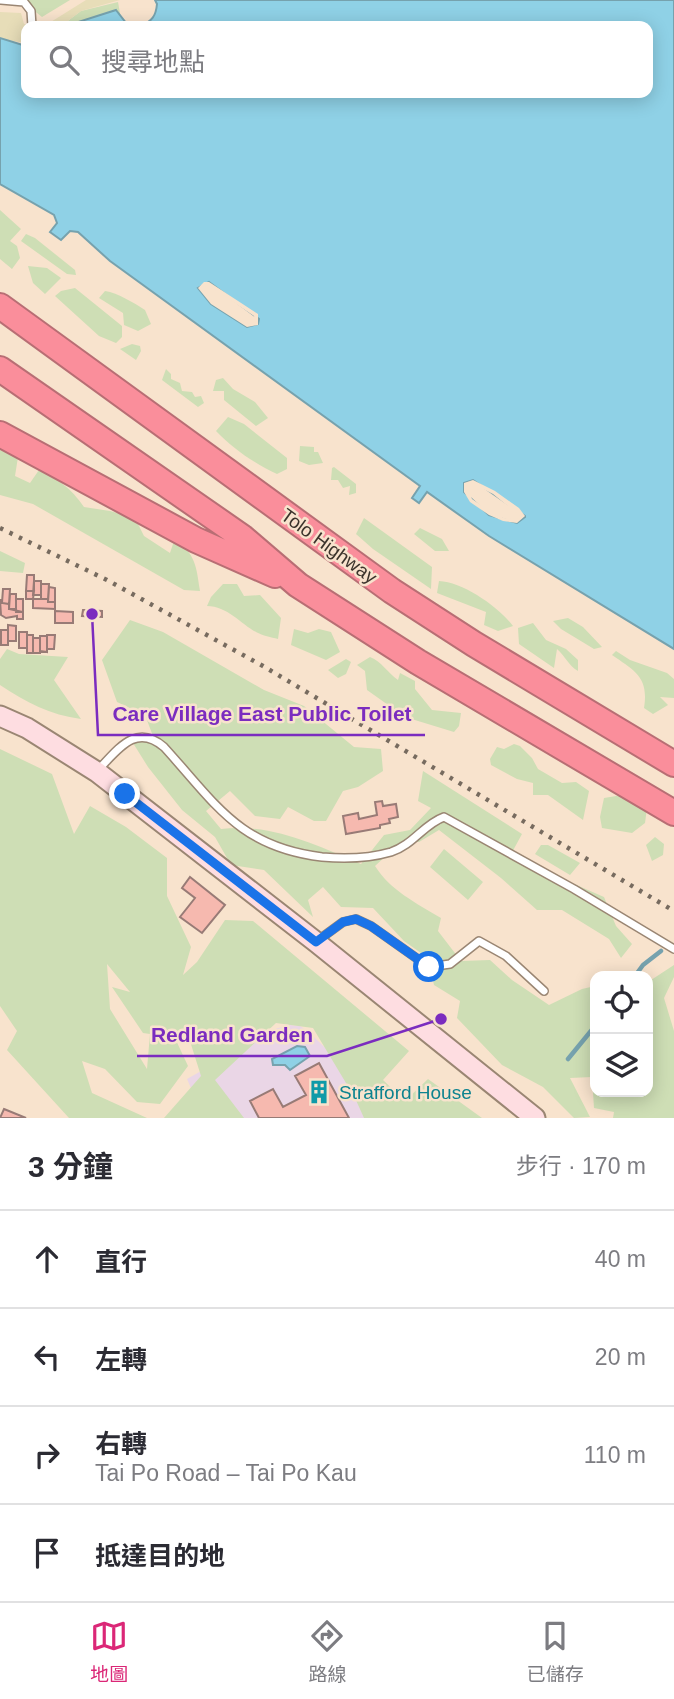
<!DOCTYPE html>
<html lang="zh-TW">
<meta charset="utf-8">
<style>
body{margin:0;font-family:Arial,"Noto Sans TC",sans-serif;background:#f2f2f3;color:#2b2b33}
.controls{position:absolute;right:21px;bottom:21px;display:grid;overflow:hidden;border-radius:14px;box-shadow:0 4px 18px #0003}
.controls button{width:63px;height:63px;display:grid;place-items:center;padding:0;border:0;border-bottom:2px solid #e1e1e2;background:#fff;color:#2b2b33;font:35px sans-serif}
.stop{position:absolute;width:21px;height:21px;margin:-16px;border:5px solid #1a73e8;border-radius:50%;background:#fff}
.stop.end{background:#1a73e8;border-color:#fff;box-shadow:0 2px 7px #0008}
.list{margin:0;padding:0;list-style:none}
h2{display:flex;justify-content:space-between;align-items:center;height:91px;margin:0;padding:0 28px;font-size:30px}
h2 small{font-size:23px;font-weight:400;color:#7c7c81}
.list li{display:grid;grid-template-columns:46px 1fr auto;gap:21px;align-items:center;box-sizing:border-box;height:98px;padding:0 28px;border-top:2px solid #e1e1e2}
.list b{display:block;font-size:26px;white-space:nowrap}
.list p{margin:0;font-size:23px;white-space:nowrap;color:#7c7c81}
.list em{font-size:23px;font-style:normal;color:#7c7c81}
.icon{flex:none;width:38px;height:38px;fill:none;stroke:currentColor;stroke-width:2;stroke-linecap:round;stroke-linejoin:round}
.map{position:relative;flex:none;width:674px;height:1118px;overflow:hidden}
.search{position:absolute;background:#fff;box-shadow:0 4px 18px #0003;left:21px;right:21px;top:21px;height:77px;display:flex;align-items:center;gap:18px;box-sizing:border-box;padding:0 24px;border-radius:14px;color:#7c7c81;font-size:26px}
.sheet{height:483px;background:#fff}
nav{display:flex;justify-content:space-around;align-items:center;box-sizing:border-box;height:98px;border-top:2px solid #e1e1e2;background:#fff;font-size:19px;color:#7c7c81}
nav a{display:grid;justify-items:center;gap:4px}
nav .on{color:#db2777}
.map>svg:first-child{display:block}
.industrial{fill:#ead6e6}
.green{fill:#cedeb5;fill-rule:evenodd}
.sand{fill:#e7ddb8}
.water{fill:#8fd1e6;stroke:#76a2ae;stroke-width:2;fill-rule:evenodd}
.pier{fill:#f8e3cd;fill-rule:evenodd}
.lines{fill:none;stroke-linecap:round;stroke-linejoin:round}
.stream{stroke:#76a2ae;stroke-width:4.5}
.building{fill:#f6b9af;stroke:#987b76;stroke-width:2}
.lane-casing{stroke:#9a8673;stroke-width:10}
.secondary-casing{stroke:#9a8673;stroke-width:23}
.highway-casing{stroke:#b86e74;stroke-width:28}
.lane{stroke:#fff;stroke-width:7}
.secondary{stroke:#fedde1;stroke-width:19}
.highway{stroke:#fa8e9b;stroke-width:24}
.rail{stroke:#776b5f;stroke-width:4.5;stroke-dasharray:3.5 7;stroke-linecap:butt}
.route{stroke:#1a73e8;stroke-width:9}
.labels{text-anchor:middle;dominant-baseline:central;stroke-width:5;stroke-linejoin:round;paint-order:stroke}
.street-label{font-size:19px;fill:#3c342c;stroke:#f8e3cd}
.culture-label{font-size:19px;fill:#0d838f;stroke:#f8e3cd;text-anchor:start}
.leader{fill:none;stroke:#7b2cbf;stroke-width:2.5}
.callout-dot{fill:#7b2cbf;stroke:#f8e3cd;stroke-width:2.5}
.callout-label{font-size:21px;text-anchor:middle;font-weight:bold;fill:#7b2cbf;stroke:#f8e3cd;stroke-width:5;stroke-linejoin:round;paint-order:stroke}
</style>
<div class="map">
<svg width="674" height="1118" viewBox="0 0 674 1118">
<rect width="100%" height="100%" fill="#f8e3cd"/>
<!-- industrial -->
<path class="industrial" d="M289,1025l11,1 9,6 65,64 10,22h-180l-17,-39 88,-50z"/>
<!-- green -->
<path class="green" d="M21,0h49l-28,17z
M118,2l3,17 12,7h-72l20,-15z
M0,210l21,19 -11,12 7,5 3,12 -8,11 -12,-10z
M26,234l9,4 40,32 1,5 -9,-1 -46,-33z
M28,266l19,2 14,10 -16,16 -12,-11z
M75,288l47,38v11l-6,6 -17,-7 -44,-40 6,-5z
M105,291c13,2 29,12 40,19l6,14 -13,7 -14,-6 -1,-12 -24,-15z
M132,344l8,2 1,5 -5,9 -16,-11z
M166,369l5,5v5l9,4 2,8 10,1 3,5 6,-1 3,7 -6,4 -36,-27z
M223,378l10,11 22,13 13,16 -12,8 -32,-26v-9h-11l3,-11z
M228,417l16,7 43,34v11l-10,5c-22,-10 -45,-26 -61,-43z
M300,446l14,1v5h4l5,11 -14,2 -10,-4z
M0,450l15,3 3,4 -3,19 15,7 9,-13c20,10 32,18 45,37l26,4 25,7 9,18 26,17 5,-15c21,18 21,27 25,53l-16,-1 -151,-86 -33,-9z
M334,467l22,17v9l-7,2 1,-9 -7,2 -5,-8h-7l1,-12z
M364,518l68,49 -1,22 -58,-40 -17,-15z
M420,528l22,11 7,12h-14l-21,-17z
M0,551l25,12 -2,10 -23,-2z
M439,581c24,1 60,26 74,45l-15,5 -14,-6 2,-13 -49,-19z
M223,584h14l7,12 16,-1 21,23 -3,21c-7,-2 -15,-3 -22,-7 -15,-8 -29,-26 -49,-26l4,-9z
M568,618l15,9 19,20 -8,2 -33,-20 -8,-8z
M130,620l33,12 101,58 40,16 50,41 27,2 2,22 -25,16 -15,4 -17,30h-12l-26,-14 -8,12 -25,-3 -25,-25 -24,20 15,18c50,-6 95,16 140,35l23,-29 26,-5 21,-22 -13,-7 5,-30 99,63 -12,22 94,41 12,29 16,18 -11,14 -12,-19 -47,-29h-25l-36,-32 -62,-48 -20,12 -17,-1 -27,25c15,24 41,37 66,52l-3,13 23,30 29,-1 22,20 37,25 33,-16 13,-3v106h53v-110l26,-17v12l-10,21 10,33v87h-61l1,-6 -20,-4 -2,-31 -22,1 20,39 -16,1 -31,-31 -41,-22 -45,-47 3,-17 -26,-16 -6,-27 -24,-17 -31,-33 -32,-1 -18,-20 -15,13 5,17 -49,-47 -33,-5 -16,-28 -33,-27 -34,-43 -15,-24 8,-2 15,3 -11,-29 -28,-13 -15,-42z
M533,623l13,17 20,9 12,11v11c-10,-6 -12,-14 -21,-22l-3,19 -35,-24 -1,-16z
M294,629l14,4 11,-4 12,3 9,20 -14,8 -35,-15z
M7,649l12,5 49,3 -14,23 27,39c-31,-4 -55,-17 -81,-34v-26z
M616,651l14,9 37,13 7,6v19l-14,-1 8,8 -15,9 -9,-6c5,-31 -9,-37 -32,-53z
M370,657c12,5 17,15 28,23l2,-7 15,8v8l17,21 29,3 -2,13 -5,6 -49,-15 -38,-27 -2,-19 -8,-6z
M346,659l5,3 -5,12 -8,4 -10,-8z
M514,744l6,2 12,12 6,11 24,14 14,-1 13,9 -6,29 -35,-25h-15v-12l-16,-4 -26,-14 -1,-6 7,-12 7,2z
M0,749l52,25 22,60 16,-28 36,21 41,31v38l24,51 -8,28 14,-13 28,-42 28,1 156,130 -26,29 22,21 23,-22 54,39h-118l-9,-20 -42,-70 -37,-5 -61,57 29,38h-80l37,-42 -12,-38 -15,-2 14,30 -28,38 -23,-2 -32,-33 -23,-8 10,32 55,25h-78l-62,-68 10,-19 -17,-25zM107,964l23,28 -18,-5 31,46 7,1 -3,35 -37,-60z
M622,795l25,13 -2,15 -13,10 -30,-5 -2,-11 4,-19z
M655,837l9,7 -1,11 -11,6 -6,-16z
M541,845h7l32,18 -10,12 -35,-21z
M444,849l39,33 -15,18 -38,-33z"/>
<!-- sand -->
<path class="sand" d="M86,0h34l-39,11 -20,15h-35v17l-26,-4v-27l21,1 3,11 22,1z"/>
<!-- water -->
<path class="water" d="M155,0h519v649l-185,-113 -62,-44 -8,11 -7,-5 8,-12 -310,-225 -32,-29 -8,-1 -9,9 -11,-8 7,-9 -3,-8 -54,-31v-146l26,8v47h622v-67h-507c11,-5 15,-10 16,-22zM209,282l50,37 -1,5 -11,3 -36,-23 -13,-16zM473,480l52,36v1l-8,6 -28,-8 -25,-23v-9z
M116,10l11,14 8,2h-60l3,-4z
M297,1046l8,1 5,9 -20,14 -5,-5h-12l-1,-6z"/>
<!-- pier -->
<path class="pier" d="M204,282h5l49,32v11l-11,2 -36,-23 -13,-16zM208,285l46,31 1,6 -7,1 -11,-5 -24,-17 -10,-12z
M473,480l22,11 24,17 6,8 -8,7 -14,-2 -14,-6 -19,-13 -6,-10v-9zM473,484l20,10 27,22 -4,3 -12,-1 -13,-6 -19,-13 -5,-14z"/>
<g class="lines">
<!-- stream -->
<path class="stream" d="M635,976l8,-11 18,-14
M568,1059l27,-33"/>
</g>
<!-- building -->
<path class="building" d="M27,575h7v16h-8z
M34,581h7v14h-8z
M41,584h8l-1,15h-7z
M49,587l6,1v14h-7z
M3,589h7l-1,15 -7,-1z
M26,591h8l-1,8h-7z
M10,594h6v15h-7z
M16,599h7v13h-7z
M33,599h15v3h7v7l-22,-1z
M0,600h2v3l7,1v5l14,3v7h-6v-3l-11,2 -5,-3z
M83,610l19,1v6l-20,-1z
M55,611l18,1v11h-18z
M8,625l8,1v15h-8z
M1,630h7v15h-7z
M19,632h8v16h-8z
M27,635h6v18h-6z
M47,635h8l-1,14h-7z
M40,636h7v16l-7,-1z
M33,638h7v15h-7z
M382,801l1,5 13,-2 2,13 -9,2 1,4 -10,2v3l-34,6 -3,-18 15,-3 1,6 18,-4 -2,-13z
M190,877l35,28 -23,28 -22,-16 15,-19 -13,-10z
M319,1063l30,55h-90l-9,-17 23,-12 10,18 23,-12 -11,-19z
M4,1109l22,9h-26z"/>
<g class="lines">
<!-- lane casing -->
<g class="lane-casing">
<path id="lane" d="M1,0l23,2 7,9 1,15
M97,771c20,-20 38,-49 67,-24 52,57 75,100 158,110 21,2 48,1 69,-5 22,-7 33,-28 53,-35l130,72 100,60
M317,941l26,-19 13,-3 15,7 58,41 21,-3 29,-23 27,15 38,35"/>
</g>
<!-- secondary casing -->
<g class="secondary-casing">
<path id="secondary" d="M0,716l27,12 70,44 219,170 219,176"/>
</g>
<!-- highway casing -->
<g class="highway-casing">
<path id="highway" d="M0,306l392,285 82,53 200,120
M0,369l242,168 56,48 120,77 256,151
M0,434l196,106 79,35"/>
</g>
<!-- lane -->
<use href="#lane" class="lane"/>
<!-- secondary -->
<use href="#secondary" class="secondary"/>
<!-- highway -->
<use href="#highway" class="highway"/>
<!-- rail -->
<path class="rail" d="M0,528l107,52 156,86 411,245"/>
</g>
<g class="lines">
<!-- route -->
<path class="route" d="M125,794l191,148 27,-20 13,-3 15,7 58,41"/>
</g>
<!-- icons -->
<defs>
<g id="building-bare" transform="scale(1.89)"><path d="M-4-6H4V6H1V3H-1V6H-4ZM-2.5-4.3h1.7v1.8h-1.7ZM.8-4.3h1.7v1.8H.8ZM-2.5-1h1.7V.8h-1.7ZM.8-1h1.7V.8H.8Z" fill="#0f9aa8" stroke="#f8e3cd" stroke-width="2.5" paint-order="stroke"/></g>
</defs>
<g fill-rule="evenodd">
<use href="#building-bare" x="319" y="1092"/>
</g>
<g class="labels">
<!-- street labels -->
<g class="street-label">
<text transform="translate(329 546) rotate(36)">Tolo Highway</text>
</g>
<!-- culture labels -->
<g class="culture-label">
<text x="339" y="1092">Strafford House</text>
</g>
</g>
<!-- callouts -->
<path class="leader" d="M92 614L98 735H425M441 1019L327 1056H137"/>
<g class="callout-dot">
<circle cx="92" cy="614" r="7"/>
<circle cx="441" cy="1019" r="7"/>
</g>
<g class="callout-label">
<text x="262" y="721">Care Village East Public Toilet</text>
<text x="232" y="1042">Redland Garden</text>
</g>
</svg>
<div class="controls">
<button><svg class="icon" aria-label="locate" viewBox="0 0 24 24"><circle cx="12" cy="12" r="6"/><path d="M12 2v4M12 18v4M2 12h4M18 12h4"/></svg></button>
<button><svg class="icon" aria-label="layers" viewBox="0 0 24 24"><path d="M12 4l9 5-9 5-9-5zM3 14l9 5 9-5"/></svg></button>
</div>
<div class="stop" style="left:429px;top:967px"></div>
<div class="stop end" style="left:125px;top:794px"></div>
<div class="search"><svg class="icon" aria-label="search" viewBox="0 0 24 24"><circle cx="10" cy="10" r="6"/><path d="M15 15l6 6"/></svg>搜尋地點</div>
</div>
<section class="sheet">
<h2>3 分鐘<small>步行 · 170 m</small></h2>
<ul class="list">
<li><svg class="icon" aria-label="ahead" viewBox="0 0 24 24"><path d="M12 20V5M6 11l6-6 6 6"/></svg><div><b>直行</b></div><em>40 m</em></li>
<li><svg class="icon" aria-label="left" viewBox="0 0 24 24"><path d="M17 20v-9H6M10 6l-5 5 5 5"/></svg><div><b>左轉</b></div><em>20 m</em></li>
<li><svg class="icon" aria-label="right" viewBox="0 0 24 24"><path d="M7 20v-9h11M14 6l5 5-5 5"/></svg><div><b>右轉</b><p>Tai Po Road – Tai Po Kau</p></div><em>110 m</em></li>
<li><svg class="icon" aria-label="arrive" viewBox="0 0 24 24"><path d="M6 21V4h12l-3 4 3 4H6"/></svg><div><b>抵達目的地</b></div></li>
</ul>
</section>
<nav>
<a class="on"><svg class="icon" aria-label="map" viewBox="0 0 24 24"><path d="M3 6l6-2 6 2 6-2v14l-6 2-6-2-6 2zM9 4v14M15 6v14"/></svg>地圖</a>
<a><svg class="icon" aria-label="directions" viewBox="0 0 24 24"><path d="M12 3l9 9-9 9-9-9zM9 14v-3h6M13 9l2 2-2 2"/></svg>路線</a>
<a><svg class="icon" aria-label="saved" viewBox="0 0 24 24"><path d="M7 4h10v16l-5-4-5 4z"/></svg>已儲存</a>
</nav>
